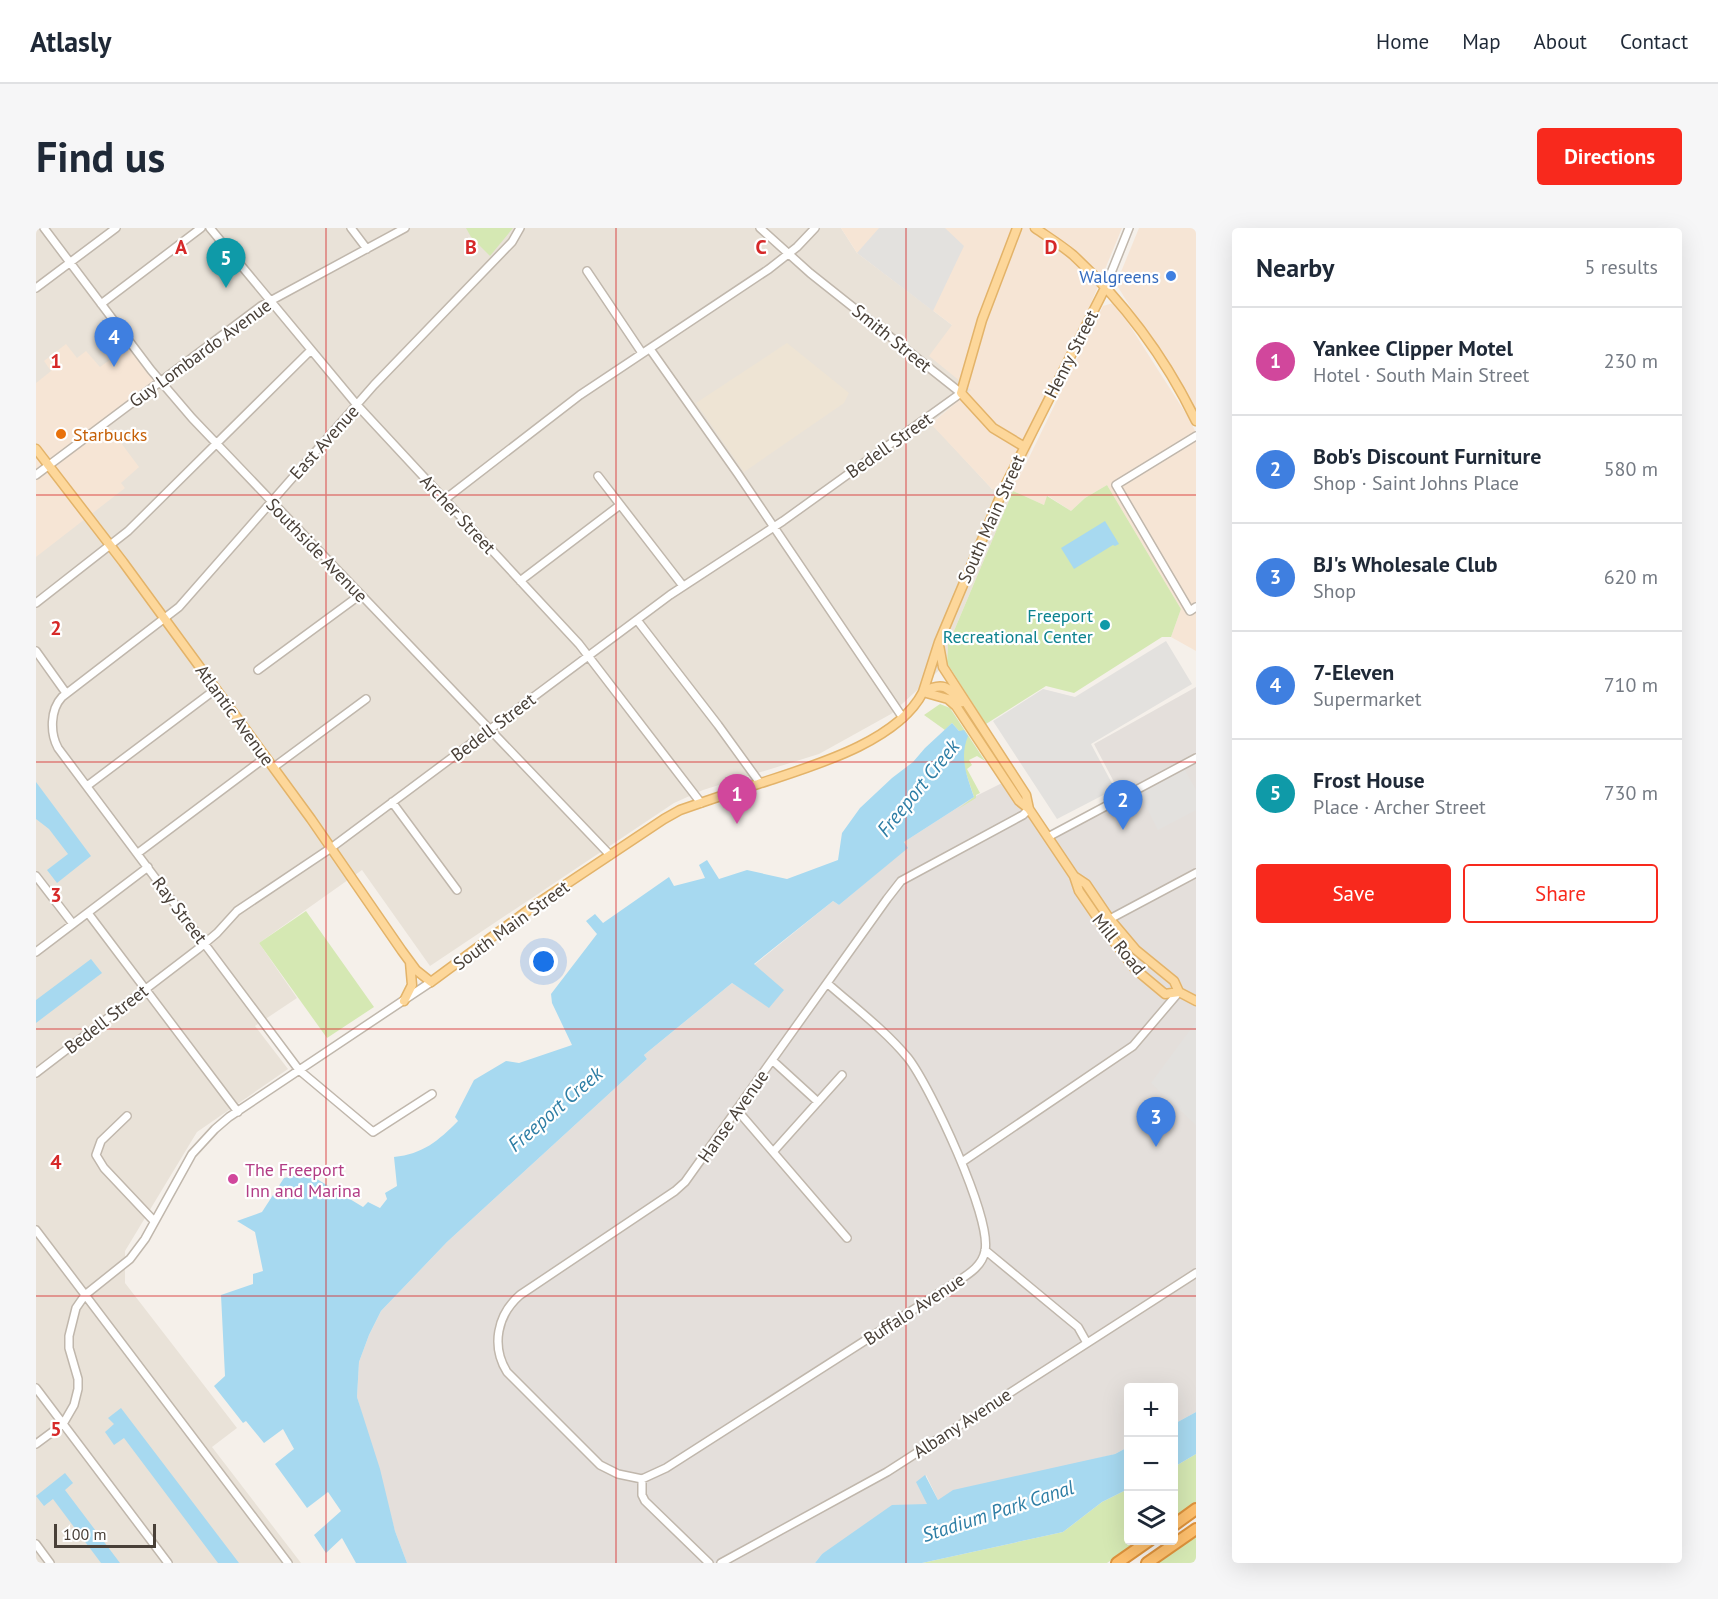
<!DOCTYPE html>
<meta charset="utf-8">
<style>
body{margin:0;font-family:"PT Sans",sans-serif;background:#f6f6f7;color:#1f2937}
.controls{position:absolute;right:18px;bottom:18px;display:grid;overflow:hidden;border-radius:6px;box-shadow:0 6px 24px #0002}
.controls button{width:54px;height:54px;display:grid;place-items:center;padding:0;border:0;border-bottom:2px solid #e0e1e3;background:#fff;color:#1f2937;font:30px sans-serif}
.scale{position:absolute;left:18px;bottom:15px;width:102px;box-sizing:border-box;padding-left:6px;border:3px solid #494038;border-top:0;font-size:16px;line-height:21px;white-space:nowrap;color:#494038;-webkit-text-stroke:4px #fff;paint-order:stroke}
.you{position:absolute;left:508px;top:734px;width:21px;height:21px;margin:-15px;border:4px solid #fff;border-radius:50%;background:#1a73e8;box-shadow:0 0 0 9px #1a73e833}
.badge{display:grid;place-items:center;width:39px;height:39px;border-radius:50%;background:#f8291d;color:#fff;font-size:20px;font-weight:700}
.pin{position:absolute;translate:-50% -50px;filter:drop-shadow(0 2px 3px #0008)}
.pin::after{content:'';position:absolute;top:32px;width:21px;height:18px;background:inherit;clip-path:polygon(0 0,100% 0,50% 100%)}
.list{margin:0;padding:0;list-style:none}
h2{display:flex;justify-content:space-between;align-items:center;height:78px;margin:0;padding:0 24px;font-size:26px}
h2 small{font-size:20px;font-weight:400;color:#747a83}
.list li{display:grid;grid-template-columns:39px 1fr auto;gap:18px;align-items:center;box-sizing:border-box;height:108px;padding:0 24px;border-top:2px solid #e0e1e3}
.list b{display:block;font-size:22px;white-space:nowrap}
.list p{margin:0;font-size:20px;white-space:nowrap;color:#747a83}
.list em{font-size:20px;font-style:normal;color:#747a83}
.actions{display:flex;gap:12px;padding:18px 24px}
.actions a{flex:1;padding:14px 0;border:2px solid #f8291d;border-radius:6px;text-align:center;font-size:21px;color:#f8291d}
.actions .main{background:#f8291d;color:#fff}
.icon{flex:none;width:33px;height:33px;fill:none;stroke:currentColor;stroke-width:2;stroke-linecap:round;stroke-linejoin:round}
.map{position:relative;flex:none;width:1160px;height:1335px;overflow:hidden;border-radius:6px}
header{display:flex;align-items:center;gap:36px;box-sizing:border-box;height:84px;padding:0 30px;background:#fff;border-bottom:2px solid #e0e1e3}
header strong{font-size:28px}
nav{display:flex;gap:33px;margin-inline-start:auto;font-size:21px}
.intro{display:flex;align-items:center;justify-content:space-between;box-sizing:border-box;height:144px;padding:0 36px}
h1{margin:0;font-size:42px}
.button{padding:15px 27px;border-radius:6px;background:#f8291d;color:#fff;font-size:21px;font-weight:700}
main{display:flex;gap:36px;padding:0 36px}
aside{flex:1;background:#fff;border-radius:6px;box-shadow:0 6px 24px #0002}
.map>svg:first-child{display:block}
.residential{fill:#e9e2d8}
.commercial{fill:#f6e5d5}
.industrial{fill:#e4dfdb}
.education{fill:#eee4d4}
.green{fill:#d5e8b3}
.parking{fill:#e3e1de}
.water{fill:#a7d9f0}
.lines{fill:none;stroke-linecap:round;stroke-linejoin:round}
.minor-casing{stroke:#c0b7ac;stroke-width:10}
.major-casing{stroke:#e3b369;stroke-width:11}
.highway-casing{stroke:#dd923c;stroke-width:14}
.minor{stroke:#fff;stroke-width:7}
.major{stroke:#fdd79a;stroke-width:8}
.highway{stroke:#fdbf6d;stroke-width:10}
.grid{fill:none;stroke:#d62828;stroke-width:1.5;stroke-opacity:0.55}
.shop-dot{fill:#3f7fe0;stroke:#fff;stroke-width:2}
.food-dot{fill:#e8710a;stroke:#fff;stroke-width:2}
.culture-dot{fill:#0f9aa8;stroke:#fff;stroke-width:2}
.hotel-dot{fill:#d1479c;stroke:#fff;stroke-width:2}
.labels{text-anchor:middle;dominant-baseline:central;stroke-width:4.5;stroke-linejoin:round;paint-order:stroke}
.shop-label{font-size:18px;fill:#366cbe;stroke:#fff;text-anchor:end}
.street-label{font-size:18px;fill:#494038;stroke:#fff}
.food-label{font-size:18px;fill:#c56008;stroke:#fff;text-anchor:start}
.culture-label{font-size:18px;fill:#0d838f;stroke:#fff;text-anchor:end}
.hotel-label{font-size:18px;fill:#b23c85;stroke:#fff;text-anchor:start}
.water-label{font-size:20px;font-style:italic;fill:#2e7ea5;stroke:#fff}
.grid-label{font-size:20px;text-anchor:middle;font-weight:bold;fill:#d62828;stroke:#fff;stroke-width:4.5;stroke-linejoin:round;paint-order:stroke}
</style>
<header>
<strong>Atlasly</strong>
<nav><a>Home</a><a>Map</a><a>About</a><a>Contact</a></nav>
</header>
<div class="intro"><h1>Find us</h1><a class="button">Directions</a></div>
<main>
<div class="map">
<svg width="1160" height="1335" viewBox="0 0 1160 1335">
<rect width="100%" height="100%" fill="#f5f0ea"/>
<!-- residential -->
<path class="residential" d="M0,0h805l16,25 95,72 20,65 -41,33 61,66 21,2 -65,154 -1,18 -56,51 -72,40 -116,36 -29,13 -244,163 -68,-96 -103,73 38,55 -42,28 33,43 -91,63 -72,119v32l112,145 -25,19 89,116h-265z"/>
<!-- commercial -->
<path class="commercial" d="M805,0h281l-103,250 84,-172 10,-3 10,12 67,105 6,13v218l-25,-14 10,-28 -74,-124 -22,13 -14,13 -23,-15 -4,9 -31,-14 -21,-2 -61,-65 40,-34 -42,-34 23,-31 -95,-72z
M1103,0h57v183l-80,-127z
M30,116l11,14 9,-7 14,16 28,-20 26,33 -51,39 36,48 -18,16 4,5 -89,69v-174l15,-12 -7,-10z"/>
<!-- industrial -->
<path class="industrial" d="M1160,459v725l-22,12v-36h-46v59l-13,7 -177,46 -12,-25 1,29 -105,50 -7,9h-408l-12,-32 -38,-134 2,-35 10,-27 12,-24 66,-69 200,-183 -3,-4 88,-72 37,24 -15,-42 79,-64 6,4 68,-57 -3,-6 70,-45 30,-15 40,57 79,-40 -29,-55z"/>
<!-- education -->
<path class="education" d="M751,115l62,50 -5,10 -100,69 -48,-69z"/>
<!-- green -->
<path class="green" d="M430,0h47l-23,28 -19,-19z
M1071,257l74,124 -10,28h-9l-88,56 -28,-7 -60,38 -39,-61 1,-18 65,-154 31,14 3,-9 24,15 14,-13z
M904,476l10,4 35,53 -8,-5 -8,4 3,5 -5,4 13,24 -4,2v3l-18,11 16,-12 -12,-36 2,-17 -5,-13 -7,-8 -7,7 -21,-15z
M270,683l68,96 -47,31 -68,-95z
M1160,1226v48l-22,15v-50z
M1092,1261v51l12,1 -33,22h-185l141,-31 39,-30z
M1160,1308v27h-38z"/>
<!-- parking -->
<path class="parking" d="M843,0h66l19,18 -31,65 -76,-58z
M1130,413l26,43 -101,60 24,45 -58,30 -64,-98 50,-32 32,8z
M1146,537l14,25v20l-38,20 -21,-41z
M1160,794v103l-45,-42z"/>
<!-- water -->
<path class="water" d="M1069,293l14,23 -4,2 -2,-1 -39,24 -13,-21z
M916,495l7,8 5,-1 4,6c-9,22 -1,40 6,61l-70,45 4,6 -69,57 -6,-4 -79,63 30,26 -15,18 -37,-25 -88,72 3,4 -200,183 -66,69 -12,24 -10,27 -2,35 23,72 15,62 12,32h-51l-14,-25 -16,15 -12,-18 27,-24 -13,-19 -21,16 -32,-44 19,-15 -11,-20 -19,14 -18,-22 -3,2 -29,-37 11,-10 -4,-81 32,-11v-10l10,-3 -8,-39 -18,-11 25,-9 22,-34 23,-5 56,34 5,-5 12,6 7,-9 -2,-6 12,-7 -3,-29c29,-3 44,-16 64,-36l-3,-4 19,-37 32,-19 13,2 53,-18 -20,-42 -1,-9 46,-60 -11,-13 9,-7 8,9 66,-46 5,9 31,-8 -6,-13 8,-5 12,19 28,-9 40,9 51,-19 4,-27 18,-25 32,-30 21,-16 12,-14z
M0,554l55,74 -34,27 -10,-13 21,-16 -19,-25 -13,-10z
M55,731l11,14 -66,50v-23z
M85,1180l118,155h-21l-94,-125 -10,7 -9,-13 9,-8 -6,-6z
M1160,1184v42l-22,13v-43z
M1092,1219v42l-26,13 -39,30 -141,31h-107l7,-9 70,-49 35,-1 -11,-22 9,-7 13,25 15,-10 162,-36z
M29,1245l8,10 -8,7 55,73h-19l-48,-64 -9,7 -8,-10z"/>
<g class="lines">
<!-- minor casing -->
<g class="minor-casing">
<path id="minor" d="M8,0l107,142 41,48 418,437
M174,0l147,177 222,239 122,159
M315,0l16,21
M551,43l55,82
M0,60l80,-60
M1069,60l24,-60
M65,76l100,-76
M614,121l88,125 165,244
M1160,208l-80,49 74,126 6,-4
M0,247l225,-169 144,-78
M562,248l85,110
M408,272l136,-105 189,-126 28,-22 18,-19
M484,353l100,-76
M0,375l92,-72 183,-181
M601,392l81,105 42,58
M0,423l30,42
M222,442l102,-75
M238,539l92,-68
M51,558l129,-97
M356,574l65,88
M1012,609l148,-79
M102,625l128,-96
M0,648l37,48
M52,685l150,199
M1070,693l90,-48
M0,724l112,-85
M791,755c27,24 58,47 81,75 22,28 84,160 77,193 -3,16 -18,24 -30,32l-289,185 -24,11 -24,-5 -18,-9 -93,-93c-16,-26 -10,-57 13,-77l155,-104 10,-9 202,-283 14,-18 122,-66 6,-6
M736,832l46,42
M0,845l162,-124 19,-16 20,-22 94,-63 339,-253 113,-74 178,-128 -151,-120 -50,-45
M396,866l-59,38 -74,-62 -241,-322c-8,-15 -8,-38 4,-51l117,-90 195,-222 138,-143 8,-14
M701,882l110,128
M91,888l-26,25 -5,14 8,13 50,53
M737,924l69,-77
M926,934l171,-116 46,-54
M0,1002l252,333
M949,1022l93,77 9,16
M0,1160l132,175
M0,1216l27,-20 11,-19 4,-16v-10l-9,-31v-12l7,-28 9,-13 45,-36 15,-20 47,-85 23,-25 14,-12 202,-135
M606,1251v16l3,6 64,62
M0,1316l14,19
M685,1335l166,-91 309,-199"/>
</g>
<!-- major casing -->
<g class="major-casing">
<path id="major" d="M981,0l-35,92 -21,73 32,35 30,18
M999,0c13,9 26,17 38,27 51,47 93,104 123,166
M0,221l87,113 188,257 91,132 14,19 15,12 107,-79 126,-84 16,-9c26,-9 52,-18 78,-26 51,-17 139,-41 165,-92l16,-50 64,-152 102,-202
M903,417l4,22 83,128 3,14
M887,464l25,7 8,7 63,95 10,8 45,67 5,15 33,48 23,30 30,25 14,-2
M887,464c20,-11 25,-5 39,10
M1038,648l12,8 23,34 27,32 38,31 5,11 17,9
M368,773l8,-16 -2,-23"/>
</g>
<!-- highway casing -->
<g class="highway-casing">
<path id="highway" d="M1138,1297l22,-16
M1081,1335l33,-23
M1111,1335l49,-34"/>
</g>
<!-- minor -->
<use href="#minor" class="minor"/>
<!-- major -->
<use href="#major" class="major"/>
<!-- highway -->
<use href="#highway" class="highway"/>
</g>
<!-- grid -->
<path class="grid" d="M290,0v1335M580,0v1335M870,0v1335M0,267h1160M0,534h1160M0,801h1160M0,1068h1160"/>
<!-- markers -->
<circle class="shop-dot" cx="1135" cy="48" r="6"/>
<circle class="food-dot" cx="25" cy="206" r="6"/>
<circle class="culture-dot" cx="1069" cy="397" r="6"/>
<circle class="hotel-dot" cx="197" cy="951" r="6"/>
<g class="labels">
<!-- shop labels -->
<g class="shop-label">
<text x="1123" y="48">Walgreens</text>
</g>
<!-- street labels -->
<g class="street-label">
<text transform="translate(856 110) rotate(39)">Smith Street</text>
<text transform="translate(164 125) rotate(-36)">Guy Lombardo Avenue</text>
<text transform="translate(1035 126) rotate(-63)">Henry Street</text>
<text transform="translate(288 214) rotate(-48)">East Avenue</text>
<text transform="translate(853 217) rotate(-35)">Bedell Street</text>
<text transform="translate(422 286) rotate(47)">Archer Street</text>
<text transform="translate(955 291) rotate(-66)">South Main Street</text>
<text transform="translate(281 322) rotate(46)">Southside Avenue</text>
<text transform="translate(199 487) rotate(54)">Atlantic Avenue</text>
<text transform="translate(457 499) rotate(-37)">Bedell Street</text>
<text transform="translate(144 682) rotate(53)">Ray Street</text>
<text transform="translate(475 697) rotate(-36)">South Main Street</text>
<text transform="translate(1083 716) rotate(51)">Mill Road</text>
<text transform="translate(70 791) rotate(-38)">Bedell Street</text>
<text transform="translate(697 888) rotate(-55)">Hanse Avenue</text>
<text transform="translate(878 1081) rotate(-33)">Buffalo Avenue</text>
<text transform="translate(926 1195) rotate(-33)">Albany Avenue</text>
</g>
<!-- food labels -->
<g class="food-label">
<text x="37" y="206">Starbucks</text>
</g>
<!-- culture labels -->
<g class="culture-label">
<text x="1057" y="387">Freeport<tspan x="1057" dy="21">Recreational Center</tspan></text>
</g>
<!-- hotel labels -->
<g class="hotel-label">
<text x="209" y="941">The Freeport<tspan x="209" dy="21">Inn and Marina</tspan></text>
</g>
<!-- water labels -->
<g class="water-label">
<text transform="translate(882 560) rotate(-51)">Freeport Creek</text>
<text transform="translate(519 881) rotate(-41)">Freeport Creek</text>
<text transform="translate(962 1283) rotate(-18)">Stadium Park Canal</text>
</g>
</g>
<g class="grid-label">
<text x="145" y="26">A</text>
<text x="435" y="26">B</text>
<text x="725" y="26">C</text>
<text x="1015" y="26">D</text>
<text x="20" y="140">1</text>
<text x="20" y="407">2</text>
<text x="20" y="674">3</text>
<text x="20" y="941">4</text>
<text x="20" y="1208">5</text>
</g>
</svg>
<div class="controls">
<button>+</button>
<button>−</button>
<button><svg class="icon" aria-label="layers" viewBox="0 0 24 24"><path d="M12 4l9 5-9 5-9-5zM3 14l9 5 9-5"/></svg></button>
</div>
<div class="scale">100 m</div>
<div class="you"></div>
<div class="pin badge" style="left:701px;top:596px;background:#d1479c">1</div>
<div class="pin badge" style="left:1087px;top:602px;background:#3f7fe0">2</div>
<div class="pin badge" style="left:1120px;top:919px;background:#3f7fe0">3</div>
<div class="pin badge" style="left:78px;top:139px;background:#3f7fe0">4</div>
<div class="pin badge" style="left:190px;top:60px;background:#0f9aa8">5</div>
</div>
<aside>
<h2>Nearby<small>5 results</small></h2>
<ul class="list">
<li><span class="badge" style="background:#d1479c">1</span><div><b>Yankee Clipper Motel</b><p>Hotel · South Main Street</p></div><em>230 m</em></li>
<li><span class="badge" style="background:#3f7fe0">2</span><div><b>Bob's Discount Furniture</b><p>Shop · Saint Johns Place</p></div><em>580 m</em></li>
<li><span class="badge" style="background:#3f7fe0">3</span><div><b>BJ's Wholesale Club</b><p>Shop</p></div><em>620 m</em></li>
<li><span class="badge" style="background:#3f7fe0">4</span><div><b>7-Eleven</b><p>Supermarket</p></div><em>710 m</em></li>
<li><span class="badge" style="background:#0f9aa8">5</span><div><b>Frost House</b><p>Place · Archer Street</p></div><em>730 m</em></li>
</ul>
<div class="actions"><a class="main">Save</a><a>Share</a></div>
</aside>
</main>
